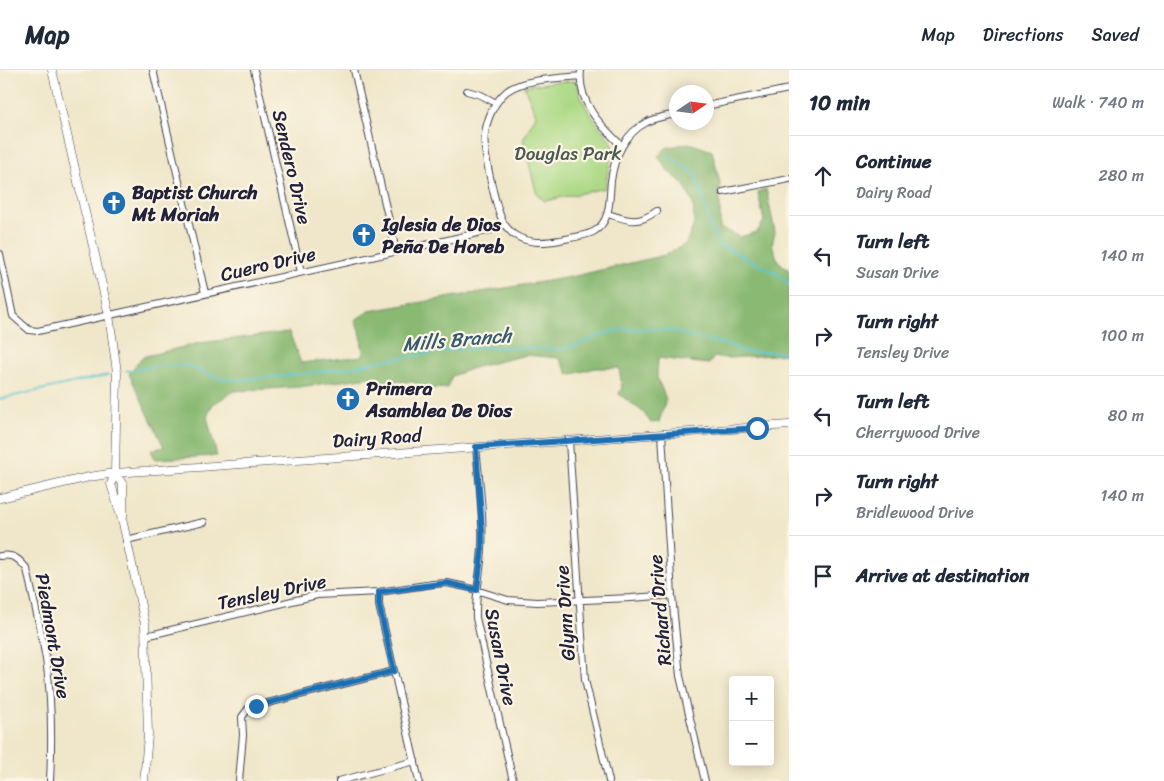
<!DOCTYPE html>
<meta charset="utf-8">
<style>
body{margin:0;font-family:Sriracha,sans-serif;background:#f6f6f7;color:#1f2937}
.controls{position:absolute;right:15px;bottom:15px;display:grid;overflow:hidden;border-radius:5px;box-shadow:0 2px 12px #0003}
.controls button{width:45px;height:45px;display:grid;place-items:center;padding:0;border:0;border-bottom:1px solid #e0e1e3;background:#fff;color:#1f2937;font:25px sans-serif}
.compass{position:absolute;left:669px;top:15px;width:45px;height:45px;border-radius:50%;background:#fff;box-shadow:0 2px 12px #0003;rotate:77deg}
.stop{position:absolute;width:15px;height:15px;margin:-11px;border:4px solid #1f6fb2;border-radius:50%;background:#fff}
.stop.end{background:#1f6fb2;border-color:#fff;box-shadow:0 1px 5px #0008}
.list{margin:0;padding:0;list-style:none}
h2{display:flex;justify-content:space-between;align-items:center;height:65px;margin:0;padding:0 20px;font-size:21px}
h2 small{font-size:16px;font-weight:400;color:#747a83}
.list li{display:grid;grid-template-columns:32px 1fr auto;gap:15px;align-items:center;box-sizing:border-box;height:80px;padding:0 20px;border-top:1px solid #e0e1e3}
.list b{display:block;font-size:19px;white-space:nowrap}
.list p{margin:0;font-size:16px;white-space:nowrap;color:#747a83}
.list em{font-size:16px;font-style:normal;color:#747a83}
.icon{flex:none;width:28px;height:28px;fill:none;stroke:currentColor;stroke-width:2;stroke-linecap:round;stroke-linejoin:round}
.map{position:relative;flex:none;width:789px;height:711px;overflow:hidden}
header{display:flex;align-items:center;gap:30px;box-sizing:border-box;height:70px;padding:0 25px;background:#fff;border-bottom:1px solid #e0e1e3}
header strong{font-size:24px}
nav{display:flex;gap:28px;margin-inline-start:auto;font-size:18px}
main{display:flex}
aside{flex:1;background:#fff}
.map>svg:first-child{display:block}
.green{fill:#acd985;stroke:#677e60}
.forest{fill:#89b972;stroke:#566e56}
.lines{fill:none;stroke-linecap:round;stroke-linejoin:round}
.stream{stroke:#57c4cf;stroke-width:2}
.minor-casing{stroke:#414050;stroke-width:8}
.tertiary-casing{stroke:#414050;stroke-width:9}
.minor{stroke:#fff;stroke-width:6}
.tertiary{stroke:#fff;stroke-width:8}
.route{stroke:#1f6fb2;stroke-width:6}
.labels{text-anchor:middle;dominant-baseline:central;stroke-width:4.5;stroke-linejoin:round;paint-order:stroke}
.park-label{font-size:19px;fill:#4b5951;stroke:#fcf5e5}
.street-label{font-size:19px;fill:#22223b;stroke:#fcf5e5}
.poi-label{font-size:19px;font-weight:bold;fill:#22223b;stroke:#fcf5e5;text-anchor:start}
.water-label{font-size:20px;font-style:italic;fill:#355b6f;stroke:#fcf5e5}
</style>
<header>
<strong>Map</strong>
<nav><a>Map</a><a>Directions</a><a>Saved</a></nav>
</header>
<main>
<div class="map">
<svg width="789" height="711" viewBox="0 0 789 711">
<rect width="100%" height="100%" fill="#fcf5e5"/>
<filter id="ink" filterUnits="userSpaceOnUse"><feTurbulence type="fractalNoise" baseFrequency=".02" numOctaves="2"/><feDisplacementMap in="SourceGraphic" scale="10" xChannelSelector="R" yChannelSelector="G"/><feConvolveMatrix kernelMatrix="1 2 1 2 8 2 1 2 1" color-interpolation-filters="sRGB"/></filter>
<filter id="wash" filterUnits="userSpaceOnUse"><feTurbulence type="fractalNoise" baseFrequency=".0096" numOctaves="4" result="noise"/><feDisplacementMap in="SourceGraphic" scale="20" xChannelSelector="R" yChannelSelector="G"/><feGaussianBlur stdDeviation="1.12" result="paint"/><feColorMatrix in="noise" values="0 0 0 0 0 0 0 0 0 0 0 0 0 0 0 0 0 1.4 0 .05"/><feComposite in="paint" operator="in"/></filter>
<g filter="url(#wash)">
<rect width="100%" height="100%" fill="#f0e7ca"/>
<!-- green -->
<path class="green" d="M575,11c5,4 4,12 7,18 8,18 20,30 31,45l-8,44 -60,13 -8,-6 -14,-55 13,-25 -12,-29 31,-4z"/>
<!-- forest -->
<path class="forest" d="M689,73l23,8 8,32v46l6,1 14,7 17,-5 7,-11 -6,-29 8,-3 9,43 -3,12 6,17 11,9v87l-3,-3 -57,4 -15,-1 -5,7 -51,-6 -1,20 9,21 -7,23 -8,1 -8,-11 -24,-18 3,-7 -3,-19h-24l-26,7 -10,-17 -33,-3 -50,12 -24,9 -5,12 -19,1 -15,-7 -33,-1 -10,-4 -71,10 -65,4 -22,14 -5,12 10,39 -62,3 -4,-9 13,-3 -35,-73 13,-17 58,-14 89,-11 12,31 62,-7 -2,-21 -6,-15 14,-9 202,-34 94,-22 21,-11 8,-20 -1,-21 -10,-20 -14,-11 -11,-16 8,-8z"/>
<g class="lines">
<!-- stream -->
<path class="stream" d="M667,85l27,18 7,16 11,42 6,13 61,31 10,10
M126,301l33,-5 26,-1 35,14 19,1 46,-4 69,-9 25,-6 67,-10 40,-4 74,2 15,-3 28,-12 18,-4 22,-1 23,1 66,16 14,6h43
M0,329l108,-24"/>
</g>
</g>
<g filter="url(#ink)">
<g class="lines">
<!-- minor casing -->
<g class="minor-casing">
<path id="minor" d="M153,0l52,223
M254,0l47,202
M354,0l42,181
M581,0c-4,32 20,56 41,76
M580,6c-20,2 -57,3 -73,15 -12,10 -20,27 -22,43 -3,15 11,74 18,88 2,4 7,9 10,12 15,10 30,9 47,6 9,-2 25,-4 33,-8 19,-10 16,-34 18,-51 3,-24 14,-48 36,-59 9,-5 20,-6 29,-8
M467,21l14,4 15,8
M706,36l83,-17
M723,122l66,-13
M608,144c22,7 29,11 49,-3
M0,184l13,62 16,14 9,1 410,-91 46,-11 9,-5
M662,364l10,161 8,81 25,105
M569,371l16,239 24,101
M476,377c3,33 8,68 6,101 -1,24 -7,46 -6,70l37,163
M126,470l78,-18
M0,486c14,-2 19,3 27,13 6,30 14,60 19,90 6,41 6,81 4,122
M379,522v13l40,176
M146,566l171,-41 62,-3 54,-8 14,-1 19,4 42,13 29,2 94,-4 41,-3
M239,711l4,-46 -1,-18 6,-8 8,-3 138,-35
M339,711l76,-20"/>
</g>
<!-- tertiary casing -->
<g class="tertiary-casing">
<path id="tertiary" d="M52,0l57,245 8,57 -2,101 -4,11 12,39 22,101 3,111 -4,46
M115,403l8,12v31
M0,428l89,-21 26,-4 674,-48"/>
</g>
<!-- minor -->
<use href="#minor" class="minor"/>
<!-- tertiary -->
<use href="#tertiary" class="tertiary"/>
</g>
</g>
<g class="lines" filter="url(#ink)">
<!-- route -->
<path class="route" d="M256,636l138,-35 -15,-66v-13l68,-9 30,7 5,-41v-19l-6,-83 281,-19"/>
</g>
<!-- icons -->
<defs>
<g id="church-disc" transform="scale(1.25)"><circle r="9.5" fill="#1f6fb2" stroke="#fcf5e5"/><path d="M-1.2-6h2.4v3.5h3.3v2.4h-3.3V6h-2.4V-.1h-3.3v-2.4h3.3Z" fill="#fff"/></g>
</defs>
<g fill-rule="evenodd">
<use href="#church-disc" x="114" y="133"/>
<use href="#church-disc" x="364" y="165"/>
<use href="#church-disc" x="348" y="329"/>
</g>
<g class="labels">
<!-- park labels -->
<g class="park-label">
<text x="568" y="83">Douglas Park</text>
</g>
<!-- street labels -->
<g class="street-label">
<text transform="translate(292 97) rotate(77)">Sendero Drive</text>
<text transform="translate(268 194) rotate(-13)">Cuero Drive</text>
<text transform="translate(377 368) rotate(-4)">Dairy Road</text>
<text transform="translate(272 522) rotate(-12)">Tensley Drive</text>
<text transform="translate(660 540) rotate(-95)">Richard Drive</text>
<text transform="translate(565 543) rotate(-94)">Glynn Drive</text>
<text transform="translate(53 566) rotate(80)">Piedmont Drive</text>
<text transform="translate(501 587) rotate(79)">Susan Drive</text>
</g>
<!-- poi labels -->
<g class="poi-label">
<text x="132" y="122">Baptist Church<tspan x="132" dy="22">Mt Moriah</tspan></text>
<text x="382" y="154">Iglesia de Dios<tspan x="382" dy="22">Peña De Horeb</tspan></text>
<text x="366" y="318">Primera<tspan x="366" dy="22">Asamblea De Dios</tspan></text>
</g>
<!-- water labels -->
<g class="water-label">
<text transform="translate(457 270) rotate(-5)">Mills Branch</text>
</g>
</g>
</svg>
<div class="controls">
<button>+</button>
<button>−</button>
</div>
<svg class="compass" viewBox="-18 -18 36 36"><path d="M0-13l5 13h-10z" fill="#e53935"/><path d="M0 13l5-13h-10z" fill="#747a83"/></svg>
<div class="stop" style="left:757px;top:358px"></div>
<div class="stop end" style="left:256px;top:636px"></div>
</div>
<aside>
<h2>10 min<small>Walk · 740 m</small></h2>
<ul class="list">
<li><svg class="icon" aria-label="ahead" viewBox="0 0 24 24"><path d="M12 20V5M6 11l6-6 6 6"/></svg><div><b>Continue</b><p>Dairy Road</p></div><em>280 m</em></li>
<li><svg class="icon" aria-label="left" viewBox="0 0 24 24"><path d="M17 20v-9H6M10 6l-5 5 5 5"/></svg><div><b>Turn left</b><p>Susan Drive</p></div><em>140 m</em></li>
<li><svg class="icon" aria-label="right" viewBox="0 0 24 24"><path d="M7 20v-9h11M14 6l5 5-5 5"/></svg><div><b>Turn right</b><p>Tensley Drive</p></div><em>100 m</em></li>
<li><svg class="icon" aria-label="left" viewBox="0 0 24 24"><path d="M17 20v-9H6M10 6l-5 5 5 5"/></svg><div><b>Turn left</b><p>Cherrywood Drive</p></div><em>80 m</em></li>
<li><svg class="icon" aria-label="right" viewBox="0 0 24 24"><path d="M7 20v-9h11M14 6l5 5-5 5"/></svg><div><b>Turn right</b><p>Bridlewood Drive</p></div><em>140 m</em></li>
<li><svg class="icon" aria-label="arrive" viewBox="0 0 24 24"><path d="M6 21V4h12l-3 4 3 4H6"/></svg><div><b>Arrive at destination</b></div></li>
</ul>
</aside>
</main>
